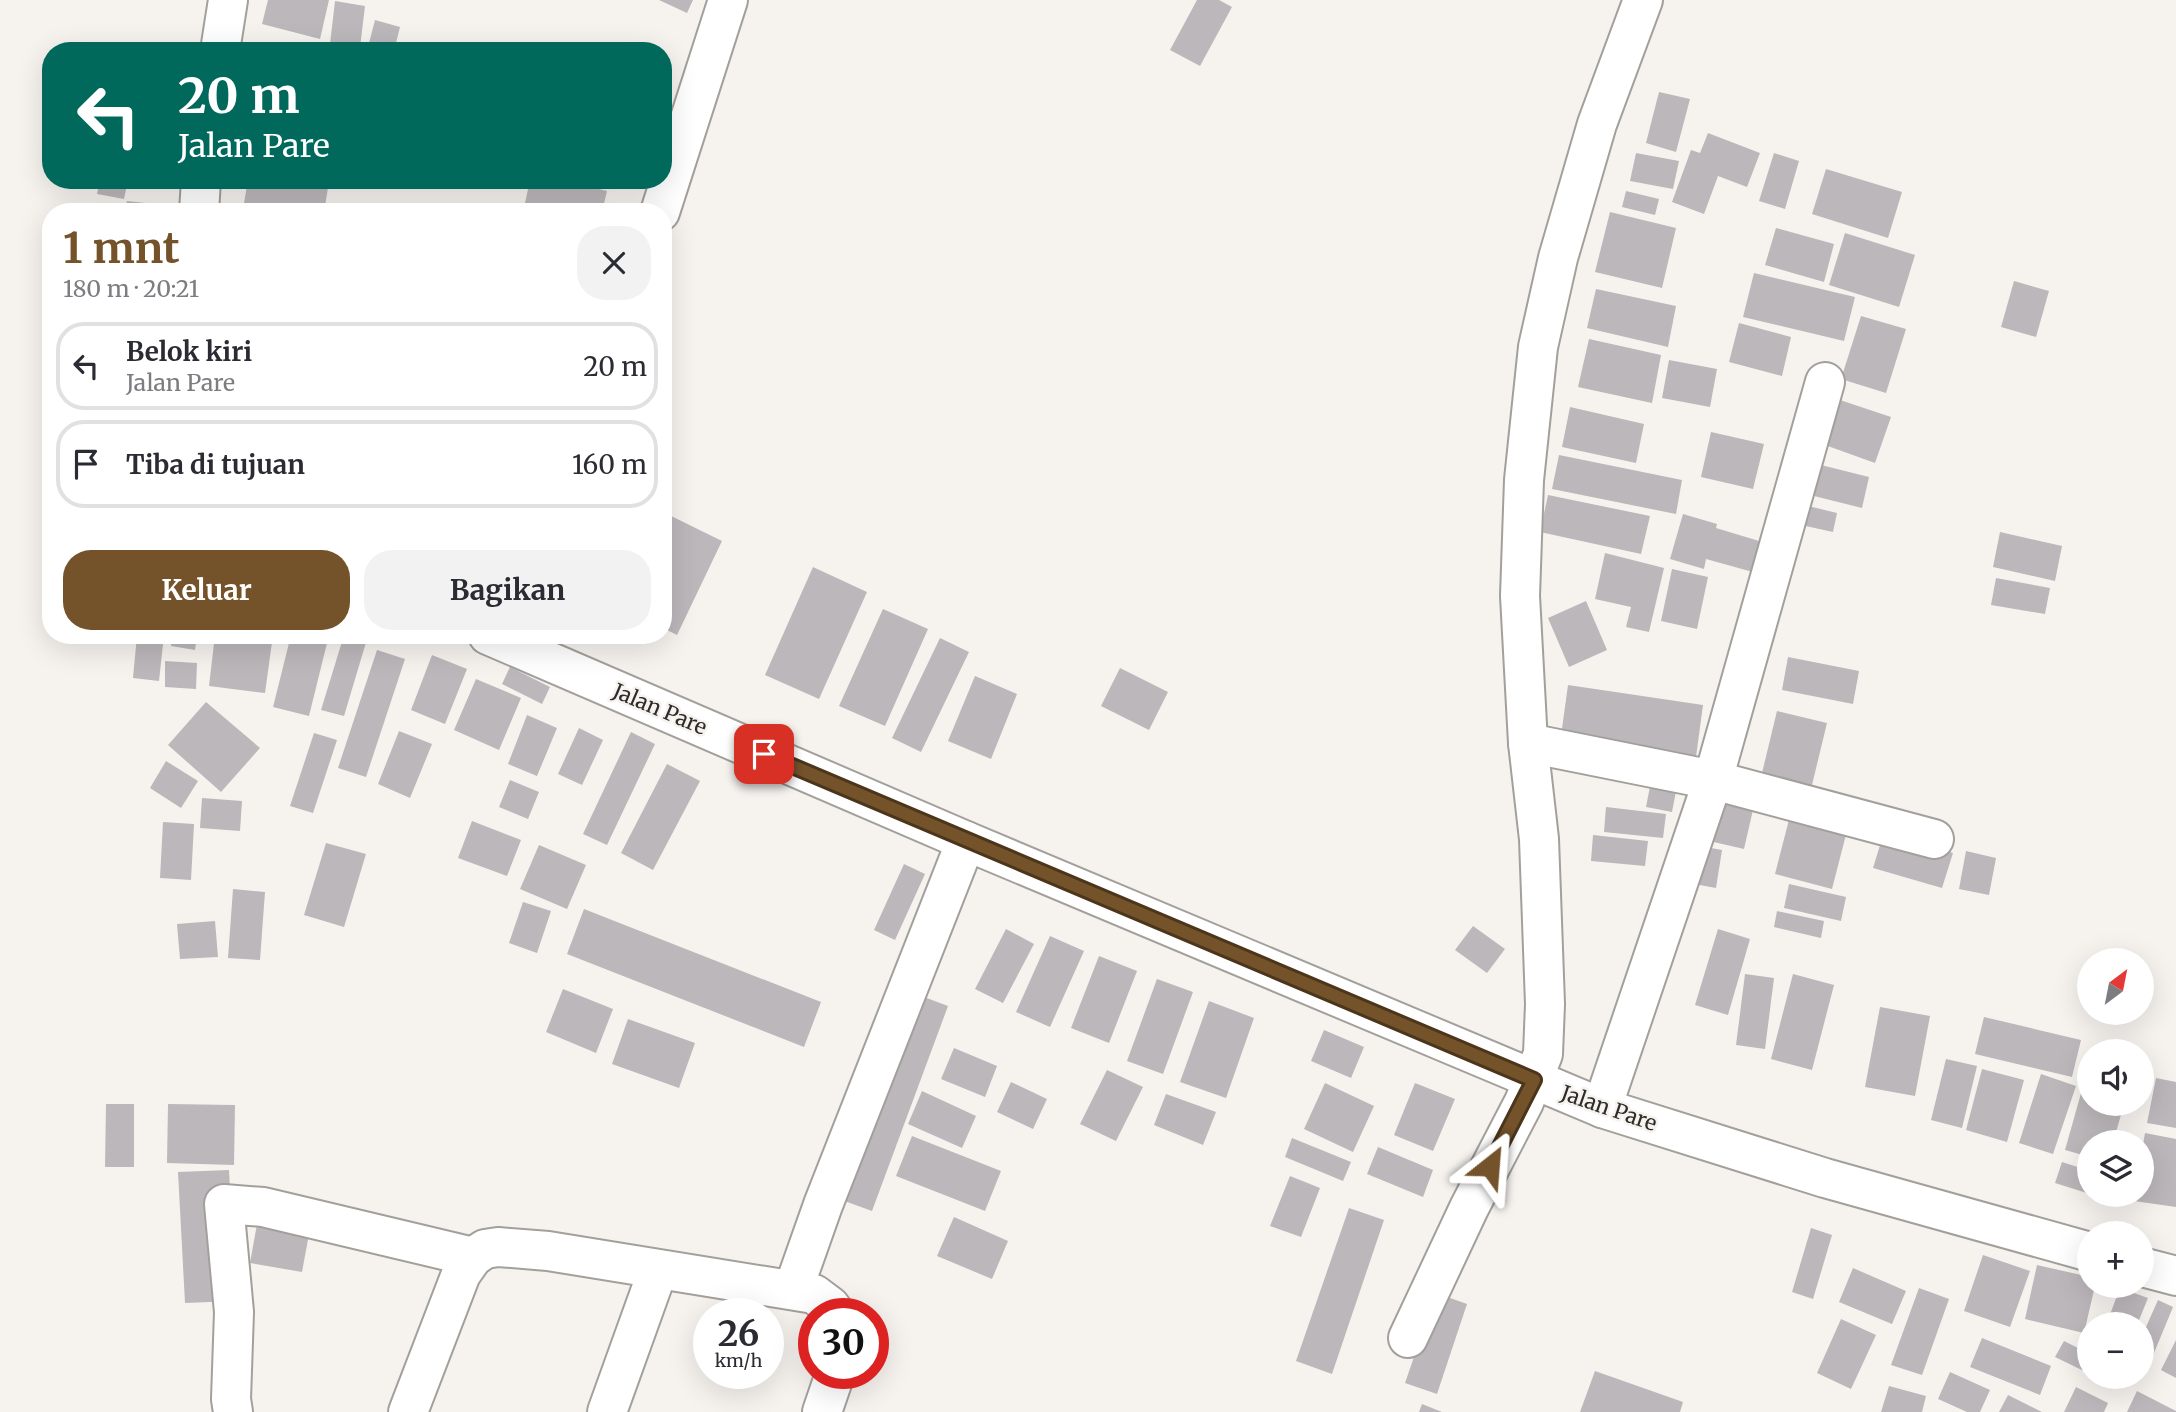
<!DOCTYPE html>
<html lang="id">
<head>
<meta charset="utf-8">
<style>
	:root { --surface:#fff; --page:#f2f2f3; --text:#2b2b33; --muted:#7c7c81; --line:#e1e1e2; --accent:#74522a }
	body { margin:0; font-family:Merriweather,serif; background:var(--page); color:var(--text); height:100vh; display:flex; flex-direction:column; font-size:26px; white-space:nowrap }
	* { box-sizing:border-box; margin:0 }
	p { font-size:23px; color:var(--muted) }
	.icon { flex:none; width:38px; height:38px; fill:none; stroke:currentColor; stroke-width:2; stroke-linecap:round; stroke-linejoin:round }
	.map { position:relative; flex:1; overflow:hidden }
	.panel { position:absolute; left:42px; top:203px; width:630px; height:441px; display:flex; flex-direction:column; background:var(--surface); border-radius:28px; box-shadow:0 7px 28px #0002 }
	.panel>* { flex:none }
	.top-card { position:absolute; left:42px; top:42px; width:630px; height:147px; border-radius:28px; box-shadow:0 7px 28px #0002; background:#00695c; color:#fff; overflow:hidden }
	.needle { width:46px; rotate:32deg }
	.buttons { position:absolute; left:2077px; top:948px; display:grid; gap:14px }
	.buttons a { display:grid; place-items:center; width:77px; height:77px; border-radius:50%; background:var(--surface); box-shadow:0 7px 28px #0002; font-size:35px }
	.speed { position:absolute; left:693px; top:1298px; display:flex; gap:14px; font-size:35px; font-weight:700; text-align:center }
	.speed>* { display:grid; place-content:center; width:91px; height:91px; border-radius:50%; background:var(--surface); box-shadow:0 7px 28px #0002; line-height:1 }
	.speed small { font-size:18px; font-weight:400 }
	.speed .limit { border:10px solid #d22; background:#fff; color:#111 }
	.pin { position:absolute; display:grid; place-items:center; width:60px; height:60px; color:#fff; margin:-30px; border-radius:14px; box-shadow:0 4px 10px #0006 }
	.me { position:absolute; width:77px; margin:-38px; rotate:28deg; stroke-linejoin:round; filter:drop-shadow(0 0 5px #0008) }
	.turn { display:flex; align-items:center; gap:24px; height:147px; padding:0 21px; font-size:32px }
	.turn .icon { width:91px; height:91px; stroke-width:2.5 }
	.turn b { display:block; font-size:49px; line-height:60px }
	.round { display:grid; place-items:center; flex:none; width:74px; height:74px; border-radius:28px; background:var(--page) }
	.headline { display:flex; align-items:center; justify-content:space-between; height:119px; padding:0 21px }
	h1 { font-size:42px; font-weight:700; line-height:52px; color:var(--accent) }
	.primary-button { display:flex; gap:14px; margin-top:auto; padding:14px 21px }
	.primary-button a { flex:1; height:80px; border-radius:28px; background:var(--accent); color:#fff; font-size:28px; font-weight:700; line-height:80px; text-align:center }
	.primary-button a+a { background:var(--page); color:var(--text) }
	ul { padding:0; list-style:none }
	li { display:flex; align-items:center; gap:21px; height:88px; margin:0 14px 10px; padding:0 7px; border:4px solid var(--line); border-radius:28px }
	li div { flex:1 }
	li b { display:block; font-size:26px }
	li em { font-style:normal }
	.map>svg:first-child { display:block }
	.building { fill:#bcb7ba }
	.lines { fill:none; stroke-linecap:round; stroke-linejoin:round }
	.minor-casing { stroke:#a3a09c; stroke-width:42 }
	.minor { stroke:#fff; stroke-width:38 }
	.route-casing { stroke:#4b351b; stroke-width:18 }
	.route { stroke:#74522a; stroke-width:12 }
	.labels { text-anchor:middle; dominant-baseline:central; stroke-width:5; stroke-linejoin:round; paint-order:stroke }
	.street-label { font-size:21px; fill:#2d2c2a; stroke:#f6f3ef }
</style>
</head>
<body>
<div class="map">
<svg width="2176" height="1412" viewBox="0 0 2176 1412">
	<rect width="100%" height="100%" fill="#f6f3ef"/>
	<!-- building -->
	<g class="building">
		<polygon points="268,0 329,0 320,39 262,24"/>
		<polygon points="659,0 693,0 687,13"/>
		<polygon points="1197,0 1219,0 1232,7 1200,66 1170,50"/>
		<polygon points="335,1 365,6 360,48 330,44"/>
		<polygon points="375,20 400,27 394,51 367,51"/>
		<polygon points="274,43 313,49 313,51 273,51"/>
		<polygon points="418,43 437,51 414,51"/>
		<polygon points="1659,92 1690,99 1676,152 1646,143"/>
		<polygon points="1708,133 1760,153 1747,187 1718,176 1704,214 1672,202 1691,150 1700,153"/>
		<polygon points="1636,153 1679,161 1673,189 1630,181"/>
		<polygon points="1774,153 1799,161 1785,209 1759,201"/>
		<polygon points="1826,169 1902,192 1888,238 1812,214"/>
		<polygon points="100,180 128,180 124,199 97,194"/>
		<polygon points="138,180 176,180 175,189 137,185"/>
		<polygon points="248,180 329,182 324,212 297,212 244,203"/>
		<polygon points="530,180 562,180 607,191 602,212 523,212"/>
		<polygon points="1626,191 1659,199 1655,215 1622,207"/>
		<polygon points="127,201 164,205 163,212 125,212"/>
		<polygon points="1610,212 1676,228 1662,288 1595,272"/>
		<polygon points="1776,228 1834,244 1824,282 1765,265"/>
		<polygon points="1845,233 1915,255 1899,307 1829,285"/>
		<polygon points="1754,273 1855,297 1844,341 1743,317"/>
		<polygon points="2014,281 2049,291 2036,337 2001,327"/>
		<polygon points="1596,289 1676,306 1668,347 1587,328"/>
		<polygon points="1861,316 1906,329 1886,393 1841,379"/>
		<polygon points="1739,323 1791,337 1782,376 1729,362"/>
		<polygon points="1589,339 1661,355 1652,403 1578,387"/>
		<polygon points="1669,360 1717,369 1710,407 1662,398"/>
		<polygon points="1840,400 1891,417 1875,463 1825,445"/>
		<polygon points="1570,407 1644,424 1636,463 1562,447"/>
		<polygon points="1711,432 1764,444 1753,489 1701,477"/>
		<polygon points="1559,455 1682,480 1676,514 1552,489"/>
		<polygon points="1813,463 1869,477 1862,508 1806,494"/>
		<polygon points="1548,495 1650,516 1641,554 1540,532"/>
		<polygon points="1796,503 1837,513 1833,532 1792,523"/>
		<polygon points="663,512 722,541 677,635 663,628"/>
		<polygon points="1683,514 1717,524 1716,528 1769,544 1760,574 1706,559 1704,569 1670,559"/>
		<polygon points="2000,532 2062,546 2055,581 1993,567"/>
		<polygon points="1605,553 1664,568 1649,632 1626,627 1631,607 1595,599"/>
		<polygon points="813,567 867,592 819,699 765,675"/>
		<polygon points="1672,569 1708,577 1697,629 1661,621"/>
		<polygon points="1996,578 2050,588 2045,614 1991,605"/>
		<polygon points="1586,601 1607,650 1569,667 1548,618"/>
		<polygon points="883,609 928,629 885,726 839,706"/>
		<polygon points="137,635 164,635 159,681 133,678"/>
		<polygon points="172,635 197,635 195,650 171,646"/>
		<polygon points="215,635 273,635 265,693 209,686"/>
		<polygon points="291,635 329,635 309,716 273,707"/>
		<polygon points="344,635 367,639 344,716 321,710"/>
		<polygon points="940,638 969,652 921,752 892,738"/>
		<polygon points="377,650 405,659 366,777 338,768"/>
		<polygon points="432,655 467,669 445,724 411,710"/>
		<polygon points="1788,657 1859,671 1853,704 1782,690"/>
		<polygon points="165,661 197,663 196,689 165,687"/>
		<polygon points="510,667 550,687 542,704 502,684"/>
		<polygon points="1120,668 1168,692 1149,730 1101,706"/>
		<polygon points="975,676 1017,694 991,759 948,741"/>
		<polygon points="476,679 521,698 499,750 454,730"/>
		<polygon points="1568,685 1703,705 1696,757 1561,736"/>
		<polygon points="206,702 260,748 221,792 168,745"/>
		<polygon points="1777,711 1827,723 1812,785 1762,773"/>
		<polygon points="527,715 557,728 537,776 508,764"/>
		<polygon points="579,728 603,740 582,785 558,774"/>
		<polygon points="399,731 432,744 410,798 378,784"/>
		<polygon points="631,732 655,744 607,845 583,834"/>
		<polygon points="314,733 337,740 313,813 290,806"/>
		<polygon points="166,761 198,781 181,808 150,788"/>
		<polygon points="667,764 700,781 653,870 621,853"/>
		<polygon points="1653,771 1679,776 1672,812 1646,807"/>
		<polygon points="510,780 539,792 528,819 499,807"/>
		<polygon points="1715,792 1755,801 1744,849 1705,840"/>
		<polygon points="202,798 242,801 240,831 200,828"/>
		<polygon points="1606,807 1666,814 1663,838 1604,832"/>
		<polygon points="1792,808 1849,823 1832,889 1775,874"/>
		<polygon points="472,821 521,840 507,876 458,858"/>
		<polygon points="163,822 194,824 191,880 160,878"/>
		<polygon points="1884,832 1953,853 1942,888 1873,868"/>
		<polygon points="1593,835 1648,841 1645,866 1591,861"/>
		<polygon points="326,843 366,854 344,927 304,915"/>
		<polygon points="539,845 586,865 567,909 520,889"/>
		<polygon points="1700,846 1722,850 1716,888 1694,884"/>
		<polygon points="1966,851 1996,858 1989,895 1959,889"/>
		<polygon points="904,864 925,874 895,940 874,930"/>
		<polygon points="1789,884 1846,897 1841,921 1784,908"/>
		<polygon points="233,889 265,892 260,960 228,958"/>
		<polygon points="523,902 551,911 537,953 509,943"/>
		<polygon points="584,909 821,1002 804,1047 567,954"/>
		<polygon points="1777,911 1824,921 1821,938 1774,927"/>
		<polygon points="215,921 218,957 180,959 177,924"/>
		<polygon points="1473,926 1505,949 1487,973 1455,950"/>
		<polygon points="1006,929 1034,944 1003,1003 975,989"/>
		<polygon points="1718,929 1750,939 1728,1015 1695,1005"/>
		<polygon points="1050,936 1084,951 1050,1027 1016,1012"/>
		<polygon points="1099,956 1137,971 1109,1043 1071,1028"/>
		<polygon points="1745,974 1774,978 1765,1049 1736,1045"/>
		<polygon points="1793,974 1834,985 1812,1070 1771,1059"/>
		<polygon points="1157,979 1193,992 1163,1074 1127,1061"/>
		<polygon points="892,985 948,1006 872,1211 817,1191"/>
		<polygon points="563,989 613,1009 596,1053 546,1032"/>
		<polygon points="1209,1001 1254,1018 1226,1098 1180,1082"/>
		<polygon points="1880,1007 1930,1016 1915,1096 1865,1087"/>
		<polygon points="1984,1017 2081,1040 2072,1077 1975,1054"/>
		<polygon points="628,1019 695,1043 679,1088 612,1064"/>
		<polygon points="1324,1030 1364,1047 1351,1078 1311,1061"/>
		<polygon points="954,1048 997,1066 985,1097 941,1079"/>
		<polygon points="1946,1059 1977,1066 1962,1128 1931,1120"/>
		<polygon points="2089,1065 2090,1104 2124,1104 2113,1143 2090,1143 2090,1157 2065,1150"/>
		<polygon points="1982,1069 2024,1080 2007,1142 1966,1130"/>
		<polygon points="1107,1070 1143,1087 1116,1141 1080,1124"/>
		<polygon points="2041,1074 2076,1086 2053,1154 2019,1143"/>
		<polygon points="2156,1078 2176,1082 2176,1128 2147,1123"/>
		<polygon points="1011,1082 1047,1099 1033,1129 997,1112"/>
		<polygon points="1325,1083 1374,1106 1353,1152 1304,1129"/>
		<polygon points="1415,1083 1455,1099 1433,1151 1394,1135"/>
		<polygon points="922,1091 976,1116 962,1148 908,1124"/>
		<polygon points="1166,1094 1216,1112 1203,1145 1154,1125"/>
		<polygon points="106,1104 134,1104 134,1167 105,1167"/>
		<polygon points="168,1104 235,1105 234,1165 167,1163"/>
		<polygon points="2145,1133 2176,1139 2176,1207 2134,1201 2135,1195 2142,1195 2142,1150"/>
		<polygon points="912,1136 1001,1171 985,1211 896,1176"/>
		<polygon points="1292,1138 1351,1162 1343,1181 1285,1157"/>
		<polygon points="1378,1147 1433,1170 1423,1197 1367,1174"/>
		<polygon points="2062,1162 2090,1171 2090,1194 2055,1183"/>
		<polygon points="229,1170 236,1301 185,1303 178,1172"/>
		<polygon points="1290,1176 1320,1188 1301,1237 1270,1226"/>
		<polygon points="1349,1208 1384,1220 1332,1374 1296,1361"/>
		<polygon points="954,1217 1008,1241 992,1279 937,1256"/>
		<polygon points="257,1224 309,1234 302,1272 250,1263"/>
		<polygon points="1811,1228 1832,1235 1813,1299 1792,1292"/>
		<polygon points="1983,1255 2030,1271 2010,1327 1964,1311"/>
		<polygon points="2037,1265 2090,1277 2090,1286 2095,1286 2084,1333 2025,1319"/>
		<polygon points="1853,1268 1906,1291 1892,1324 1839,1302"/>
		<polygon points="1919,1288 1949,1299 1922,1375 1891,1365"/>
		<polygon points="2120,1288 2148,1298 2137,1325 2106,1325"/>
		<polygon points="1436,1293 1467,1304 1437,1394 1405,1383"/>
		<polygon points="2158,1300 2173,1307 2149,1365 2142,1362 2142,1336"/>
		<polygon points="1841,1319 1876,1335 1851,1389 1817,1373"/>
		<polygon points="1982,1338 2051,1366 2040,1395 1970,1367"/>
		<polygon points="2176,1340 2176,1378 2161,1370"/>
		<polygon points="2064,1341 2090,1354 2090,1374 2055,1357"/>
		<polygon points="1595,1371 1683,1402 1680,1412 1580,1412"/>
		<polygon points="1950,1372 1990,1390 1980,1412 1967,1412 1938,1399"/>
		<polygon points="2095,1377 2123,1377 2117,1389"/>
		<polygon points="1889,1386 1926,1396 1922,1412 1881,1412"/>
		<polygon points="2076,1387 2108,1403 2104,1412 2064,1412"/>
		<polygon points="2137,1391 2176,1411 2176,1412 2127,1412"/>
		<polygon points="2008,1395 2042,1412 1999,1412"/>
		<polygon points="1422,1404 1442,1412 1419,1412"/>
	</g>
	<g class="lines">
		<!-- minor casing -->
		<g class="minor-casing">
			<g id="minor">
				<polyline points="220,51 228,0"/>
				<polyline points="199,212 201,180"/>
				<polyline points="660,212 728,0"/>
				<polyline points="488,635 966,841 1602,1108 1825,1178 2090,1252"/>
				<polyline points="1528,743 1713,780 1934,839"/>
				<polyline points="1602,1108 1713,780 1825,382"/>
				<polyline points="2142,1267 2176,1276"/>
				<polyline points="793,1290 823,1205 966,841"/>
				<polyline points="1408,1338 1469,1208 1524,1102 1543,1054 1545,1004 1539,839 1528,743 1520,596 1524,480 1538,347 1558,258 1597,124 1643,0"/>
				<polyline points="233,1412 231,1399 234,1312 224,1204 263,1207 473,1257"/>
				<polyline points="408,1412 461,1274 473,1257 485,1249 498,1247 548,1251 814,1294 830,1306 836,1314"/>
				<polyline points="607,1412 658,1270"/>
				<polyline points="822,1412 835,1374"/>
			</g>
		</g>
		<!-- minor -->
		<use href="#minor" class="minor"/>
	</g>
	<g class="lines">
		<!-- route casing -->
		<g class="route-casing">
			<polyline id="route" points="764,754 1534,1080 1490,1166"/>
		</g>
		<!-- route -->
		<use href="#route" class="route"/>
	</g>
	<g class="labels">
		<!-- street labels -->
		<g class="street-label">
			<text transform="translate(660 709) rotate(23)">Jalan Pare</text>
			<text transform="translate(1609 1108) rotate(19)">Jalan Pare</text>
		</g>
	</g>
</svg>
<div class="buttons">
<a><svg class="needle" viewBox="-14 -14 28 28"><path d="M0-13l5 13h-10z" fill="#e53935"/><path d="M0 13l5-13h-10z" fill="#7c7c81"/></svg></a>
<a><svg class="icon" aria-label="sound" viewBox="0 0 24 24"><path d="M4 9h4l5-4v14l-5-4H4zM17 9q2 3 0 6"/></svg></a>
<a><svg class="icon" aria-label="layers" viewBox="0 0 24 24"><path d="M12 4l9 5-9 5-9-5zM3 14l9 5 9-5"/></svg></a>
<a>+</a>
<a>−</a>
</div>
<div class="speed"><div>26<small>km/h</small></div><div class="limit">30</div></div>
<div class="pin" style="left:764px;top:754px;background:#d93025"><svg class="icon" aria-label="arrive" viewBox="0 0 24 24"><path d="M6 21V4h12l-3 4 3 4H6"/></svg></div>
<svg class="me" style="left:1490px;top:1166px" viewBox="-20 -20 40 40"><path d="M0-17L14 15 0 8-14 15z" fill="#74522a" stroke="#fff" stroke-width="4"/></svg>
<div class="top-card">
<div class="turn"><svg class="icon" aria-label="left" viewBox="0 0 24 24"><path d="M17 20v-9H6M10 6l-5 5 5 5"/></svg><div><b>20 m</b>Jalan Pare</div></div>
</div>
<section class="panel">
<div class="headline"><div><h1>1 mnt</h1><p>180 m · 20:21</p></div><a class="round"><svg class="icon" aria-label="close" viewBox="0 0 24 24"><path d="M6 6l12 12M18 6L6 18"/></svg></a></div>
<ul>
<li><svg class="icon" aria-label="left" viewBox="0 0 24 24"><path d="M17 20v-9H6M10 6l-5 5 5 5"/></svg><div><b>Belok kiri</b><p>Jalan Pare</p></div><em>20 m</em></li>
<li><svg class="icon" aria-label="arrive" viewBox="0 0 24 24"><path d="M6 21V4h12l-3 4 3 4H6"/></svg><div><b>Tiba di tujuan</b></div><em>160 m</em></li>
</ul>
<div class="primary-button"><a>Keluar</a><a>Bagikan</a></div>
</section>
</div>
</body>
</html>
